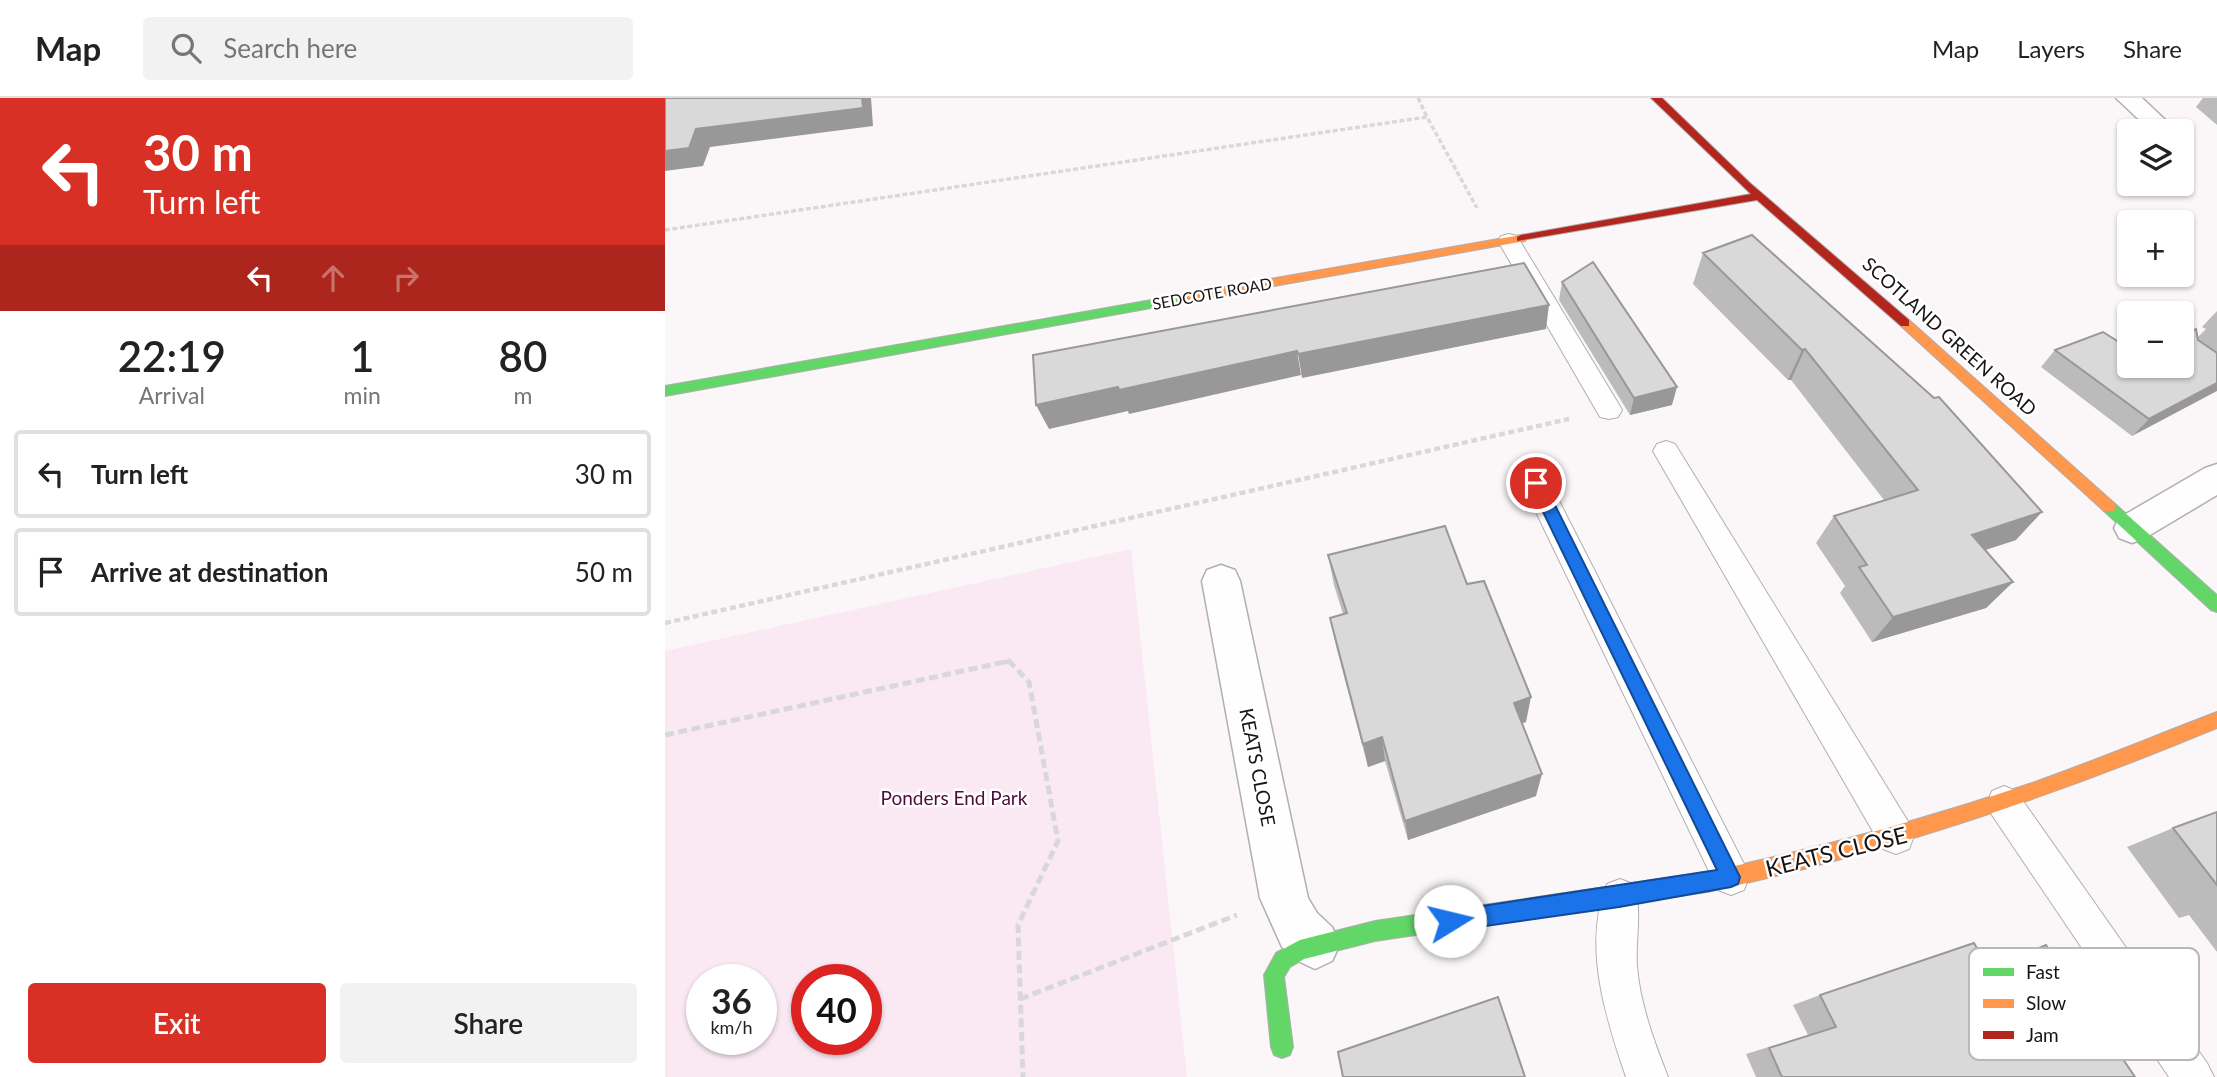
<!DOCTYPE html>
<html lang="en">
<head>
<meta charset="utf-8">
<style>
	:root { --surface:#fff; --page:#f2f2f2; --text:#222; --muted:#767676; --line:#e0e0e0; --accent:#d93025 }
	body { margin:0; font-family:Lato,sans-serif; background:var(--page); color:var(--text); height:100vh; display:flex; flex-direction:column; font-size:26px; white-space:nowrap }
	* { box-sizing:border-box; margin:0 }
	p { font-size:23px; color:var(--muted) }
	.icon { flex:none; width:38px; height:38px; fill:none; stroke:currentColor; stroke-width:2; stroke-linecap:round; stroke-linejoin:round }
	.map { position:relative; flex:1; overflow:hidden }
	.drawer { display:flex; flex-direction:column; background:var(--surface); width:665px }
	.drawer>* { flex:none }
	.banner { background:#d93025; color:#fff; overflow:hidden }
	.buttons { position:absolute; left:1452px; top:21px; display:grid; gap:14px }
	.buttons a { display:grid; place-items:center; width:77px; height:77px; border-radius:7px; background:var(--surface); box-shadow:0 2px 5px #0004; font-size:35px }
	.speed { position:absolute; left:21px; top:866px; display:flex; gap:14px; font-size:35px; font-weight:700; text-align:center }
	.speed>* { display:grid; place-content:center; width:91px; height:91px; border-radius:50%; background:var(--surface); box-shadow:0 2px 5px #0004; line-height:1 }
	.speed small { font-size:18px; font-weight:400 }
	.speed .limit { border:10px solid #d22; background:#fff; color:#111 }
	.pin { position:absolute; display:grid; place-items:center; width:60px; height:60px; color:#fff; margin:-30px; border:4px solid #fff; border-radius:50%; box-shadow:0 2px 7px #0007 }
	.me { position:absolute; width:77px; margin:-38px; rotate:81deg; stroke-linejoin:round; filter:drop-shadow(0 0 5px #0008) }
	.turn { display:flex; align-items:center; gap:24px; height:147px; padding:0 28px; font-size:32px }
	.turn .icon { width:91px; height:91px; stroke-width:2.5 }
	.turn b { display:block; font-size:49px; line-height:60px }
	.lanes { display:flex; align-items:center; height:66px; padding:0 28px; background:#0003; justify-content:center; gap:35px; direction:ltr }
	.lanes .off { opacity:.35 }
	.eta { display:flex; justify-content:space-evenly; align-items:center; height:119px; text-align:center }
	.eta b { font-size:42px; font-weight:600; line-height:49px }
	.action { display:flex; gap:14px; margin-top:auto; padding:14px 28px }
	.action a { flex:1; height:80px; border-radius:7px; background:var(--accent); color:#fff; font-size:28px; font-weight:600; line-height:80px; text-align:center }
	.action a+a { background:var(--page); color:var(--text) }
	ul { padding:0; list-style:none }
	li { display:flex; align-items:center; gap:21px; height:88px; margin:0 14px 10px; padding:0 14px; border:4px solid var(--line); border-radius:7px }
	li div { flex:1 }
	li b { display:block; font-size:26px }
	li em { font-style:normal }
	header { display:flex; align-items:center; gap:42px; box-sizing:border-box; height:98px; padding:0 35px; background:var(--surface); border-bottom:2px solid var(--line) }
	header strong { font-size:33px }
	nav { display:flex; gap:38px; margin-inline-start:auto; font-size:24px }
	.search { width:490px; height:63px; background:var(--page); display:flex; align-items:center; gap:18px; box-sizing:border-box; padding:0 24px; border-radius:7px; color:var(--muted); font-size:26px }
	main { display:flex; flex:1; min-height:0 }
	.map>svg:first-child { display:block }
	.green { fill:#fae9f2; fill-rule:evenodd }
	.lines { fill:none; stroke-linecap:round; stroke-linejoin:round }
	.lane-casing { stroke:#b1aeb0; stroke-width:2 }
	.street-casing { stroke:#b1aeb0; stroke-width:3 }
	.fast-casing { stroke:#b1aeb0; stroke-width:2 }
	.slow-casing { stroke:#b1aeb0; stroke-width:2 }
	.jam-casing { stroke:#b1aeb0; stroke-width:2 }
	.path-far2 { stroke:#d9d8d9; stroke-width:3.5; stroke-dasharray:5 2.5; stroke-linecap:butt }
	.path-far1 { stroke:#d9d8d9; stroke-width:4.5; stroke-dasharray:6 3.5; stroke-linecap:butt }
	.path { stroke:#d9d8d9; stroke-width:5; stroke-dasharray:9 4.5; stroke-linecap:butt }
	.lane { fill:#fefefe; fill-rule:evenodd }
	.street { fill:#fefefe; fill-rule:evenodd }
	.fast { fill:#63d668; fill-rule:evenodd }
	.slow { fill:#ff974d; fill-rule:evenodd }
	.jam { fill:#b3261e; fill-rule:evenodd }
	.wall { fill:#bbb }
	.shaded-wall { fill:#989898 }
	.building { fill:#d9d9d9; stroke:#989898; stroke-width:2 }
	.route { fill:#1a73e8; stroke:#114b97; stroke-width:2 }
	.labels { text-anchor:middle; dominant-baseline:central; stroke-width:5; stroke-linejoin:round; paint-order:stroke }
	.far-street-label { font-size:16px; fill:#171415; stroke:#fff }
	.street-label { font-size:19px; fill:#171415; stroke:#fff }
	.park-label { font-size:19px; fill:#510c3b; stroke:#fff }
	.near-street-label { font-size:23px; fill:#171415; stroke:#fff }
	.key { fill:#fff; stroke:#b9b8b9; stroke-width:2 }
	.key-label { font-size:19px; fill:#171415 }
</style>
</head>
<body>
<header>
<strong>Map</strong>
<div class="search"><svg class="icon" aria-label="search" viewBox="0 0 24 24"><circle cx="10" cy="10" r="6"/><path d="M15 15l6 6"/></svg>Search here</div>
<nav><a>Map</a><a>Layers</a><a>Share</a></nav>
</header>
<main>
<section class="drawer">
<div class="banner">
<div class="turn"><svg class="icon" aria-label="left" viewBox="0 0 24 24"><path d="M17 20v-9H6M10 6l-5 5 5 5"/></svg><div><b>30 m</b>Turn left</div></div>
<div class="lanes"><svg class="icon" aria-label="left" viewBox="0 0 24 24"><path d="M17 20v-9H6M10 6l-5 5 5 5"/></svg><svg class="icon off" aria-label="ahead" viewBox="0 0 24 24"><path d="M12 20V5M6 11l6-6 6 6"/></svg><svg class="icon off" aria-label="right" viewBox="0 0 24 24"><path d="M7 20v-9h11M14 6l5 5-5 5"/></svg></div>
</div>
<div class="eta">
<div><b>22:19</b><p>Arrival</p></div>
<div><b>1</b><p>min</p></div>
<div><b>80</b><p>m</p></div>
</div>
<ul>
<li><svg class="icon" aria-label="left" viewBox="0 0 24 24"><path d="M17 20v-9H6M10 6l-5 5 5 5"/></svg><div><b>Turn left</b></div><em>30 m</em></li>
<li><svg class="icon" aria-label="arrive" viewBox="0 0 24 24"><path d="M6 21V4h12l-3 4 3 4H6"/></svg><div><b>Arrive at destination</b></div><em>50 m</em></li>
</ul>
<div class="action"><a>Exit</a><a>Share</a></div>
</section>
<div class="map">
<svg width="1552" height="979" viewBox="0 0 1552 979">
	<rect width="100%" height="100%" fill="#fbf7f9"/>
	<!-- green -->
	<path class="green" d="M466,451L522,979H0V553ZM37,882H96V942H37ZM142,882H201V942H142Z"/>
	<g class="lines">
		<!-- lane casing -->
		<g class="lane-casing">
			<g id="lane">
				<polygon points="844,136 852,138 855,143 953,305 957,312 953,319 944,321 935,319 833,143 836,138"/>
				<polygon points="1001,343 1010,346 1244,725 1249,738 1244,751 1231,756 1218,751 988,353 992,346"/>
				<polygon points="871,374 881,378 885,385 1079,766 1084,779 1079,792 1066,797 1053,792 857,385 861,378"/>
				<polygon points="1339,688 1351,693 1542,965 1549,979 1504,979 1327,717 1322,705 1327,693"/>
				<path d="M955,781L968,786C978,810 970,841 972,868C975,906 989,943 1003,979H961C941,921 917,846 942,786Z"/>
			</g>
		</g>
		<!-- street casing -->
		<g class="street-casing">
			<g id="street">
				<polygon points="1451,0 1477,0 1512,33 1486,33"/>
				<polygon points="1552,366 1552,397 1480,440 1467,445 1454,440 1449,430 1454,420 1540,370"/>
				<polygon points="556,467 570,472 575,483 643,800 652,815 667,829 675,846 667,863 650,871 633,863 617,849 595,800 537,483 542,472"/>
			</g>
		</g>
		<!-- fast casing -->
		<g class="fast-casing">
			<g id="fast">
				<polygon points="526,195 532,199 530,202 0,298 0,288"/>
				<polygon points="1444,403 1449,405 1552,497 1552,514 1546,512 1439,413 1437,409 1439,405"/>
				<polygon points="1042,774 1049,777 1052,784 1049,791 1042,794 710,843 639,861 625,869 619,879 628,949 625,957 617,960 609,957 606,949 599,877 611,855 635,842 710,823"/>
			</g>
		</g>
		<!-- slow casing -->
		<g class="slow-casing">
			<g id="slow">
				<polygon points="856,137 860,139 860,143 526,203 520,199 526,195"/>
				<polygon points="1240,221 1244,222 1449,405 1451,409 1449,413 1439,413 1236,228 1236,222"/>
				<path d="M1552,614V630C1386,699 1218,756 1042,794L1035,791L1032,784L1035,777L1042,774C1151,751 1258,722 1364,686C1427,664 1489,638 1552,614Z"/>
			</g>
		</g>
		<!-- jam casing -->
		<g class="jam-casing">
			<polygon id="jam" points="986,0 997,0 1085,85 1244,222 1244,228 1236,228 1092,102 852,143 852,139 856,137 1086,96"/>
		</g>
		<!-- path-far2 -->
		<g class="path-far2">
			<polyline points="753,0 762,19"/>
			<polyline points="0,132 762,19 812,110"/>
		</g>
		<!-- path-far1 -->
		<g class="path-far1">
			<polyline points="0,525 904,321"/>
			<polyline points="339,564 345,564"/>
		</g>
		<!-- path -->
		<g class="path">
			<polyline points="0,637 344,563 364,584 393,743 353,827 358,979"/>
			<polyline points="355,901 572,817"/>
		</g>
		<!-- lane -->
		<use href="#lane" class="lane"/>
		<!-- street -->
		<use href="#street" class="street"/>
		<!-- fast -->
		<use href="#fast" class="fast"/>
		<!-- slow -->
		<use href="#slow" class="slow"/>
		<!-- jam -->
		<use href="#jam" class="jam"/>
	</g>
	<!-- wall -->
	<g class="wall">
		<polygon points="1538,0 1552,0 1552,27 1531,9"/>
		<polygon points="1038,155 1351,442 1320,452 1348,484 1321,510 1207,544 1175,495 1180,488 1151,445 1169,418 1219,402 1126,282 1123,282 1028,186"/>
		<polygon points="897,184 1007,307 965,317 894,202"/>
		<polygon points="1552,213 1552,255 1532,241 1552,255 1467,338 1376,269 1390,252 1465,268 1532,240 1541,231 1537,229"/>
		<polygon points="663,457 802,486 861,624 857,625 871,698 743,742 720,663 703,669 671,548 665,520 678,516 669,487"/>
		<polygon points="1552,714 1552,854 1524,817 1514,820 1462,749 1508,730"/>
		<polygon points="1381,847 1470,979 1091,979 1081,956 1143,937 1128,907 1155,897 1322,868 1340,860"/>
	</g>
	<!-- shaded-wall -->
	<g class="shaded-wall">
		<polygon points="197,0 206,0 208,28 45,49 38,68 0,73 0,53 31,31"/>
		<polygon points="884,207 881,231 637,280 633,256"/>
		<polygon points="1140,251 1126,282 1123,282 1137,252"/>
		<polygon points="632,253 636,277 464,316 463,313 384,331 371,307 453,289"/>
		<polygon points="1552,285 1552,293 1467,338 1484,321"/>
		<polygon points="1012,289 1007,307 965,317 969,300"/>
		<polygon points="1377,414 1351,442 1283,464 1307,437"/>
		<polygon points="1348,484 1321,510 1207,544 1228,519"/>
		<polygon points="866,599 861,624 845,630 849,605"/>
		<polygon points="717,639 720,663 703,669 698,646"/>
		<polygon points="877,676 871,698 743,742 740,723"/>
	</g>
	<!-- building -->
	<g class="building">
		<polygon points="0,0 197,0 198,10 31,31 24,50 0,53"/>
		<polygon points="1087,137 1269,300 1274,299 1377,414 1307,437 1348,484 1228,519 1194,469 1202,467 1169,418 1253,392 1140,251 1137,252 1038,155"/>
		<polygon points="928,164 1012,289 969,300 897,184"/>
		<polygon points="859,165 884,207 633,256 632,253 454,292 453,289 371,307 368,257"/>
		<polygon points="1531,231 1533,242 1552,255 1552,285 1484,321 1390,252 1438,234 1465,251 1465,268 1517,268 1517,238"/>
		<polygon points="780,428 802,486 819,483 866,599 849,605 877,676 740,723 717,639 698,646 665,520 682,515 663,457"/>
		<polygon points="1552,714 1552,787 1508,730"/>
		<polygon points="1309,845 1324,871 1381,847 1470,979 1117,979 1104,950 1171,929 1155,897"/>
		<polygon points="833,899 860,979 678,979 673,954"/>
	</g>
	<!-- route -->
	<polygon class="route" points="871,379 879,385 1075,779 1073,786 1066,789 954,809 785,833 778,830 775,823 778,816 785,813 1052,772 864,385"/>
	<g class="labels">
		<!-- far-street labels -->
		<g class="far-street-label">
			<text transform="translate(547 195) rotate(-10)">SEDCOTE ROAD</text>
		</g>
		<!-- street labels -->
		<g class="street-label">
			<text transform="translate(1285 238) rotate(42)">SCOTLAND GREEN ROAD</text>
			<text transform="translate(593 669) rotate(79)">KEATS CLOSE</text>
		</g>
		<!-- park labels -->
		<g class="park-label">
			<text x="289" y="699">Ponders End Park</text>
		</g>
		<!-- near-street labels -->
		<g class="near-street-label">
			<text transform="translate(1171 753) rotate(-14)">KEATS CLOSE</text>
		</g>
	</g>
	<!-- legend -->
	<rect x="1304" y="850" width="230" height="112" rx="10" class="key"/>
	<rect x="1318" y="870" width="31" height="8" fill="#63d668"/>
	<rect x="1318" y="901" width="31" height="9" fill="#ff974d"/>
	<rect x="1318" y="933" width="31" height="8" fill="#b3261e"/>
	<g class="key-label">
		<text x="1361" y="881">Fast</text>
		<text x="1361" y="912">Slow</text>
		<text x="1361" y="944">Jam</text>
	</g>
</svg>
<div class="buttons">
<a><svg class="icon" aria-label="layers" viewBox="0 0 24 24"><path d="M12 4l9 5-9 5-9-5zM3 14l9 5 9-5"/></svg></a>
<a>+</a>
<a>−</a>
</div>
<div class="speed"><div>36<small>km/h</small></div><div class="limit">40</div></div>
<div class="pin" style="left:871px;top:385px;background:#d93025"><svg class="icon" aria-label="arrive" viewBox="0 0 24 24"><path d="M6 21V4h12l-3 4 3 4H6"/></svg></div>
<svg class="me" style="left:785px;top:823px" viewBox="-20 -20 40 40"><circle r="19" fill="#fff"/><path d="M0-13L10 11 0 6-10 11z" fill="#1a73e8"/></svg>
</div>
</main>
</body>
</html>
